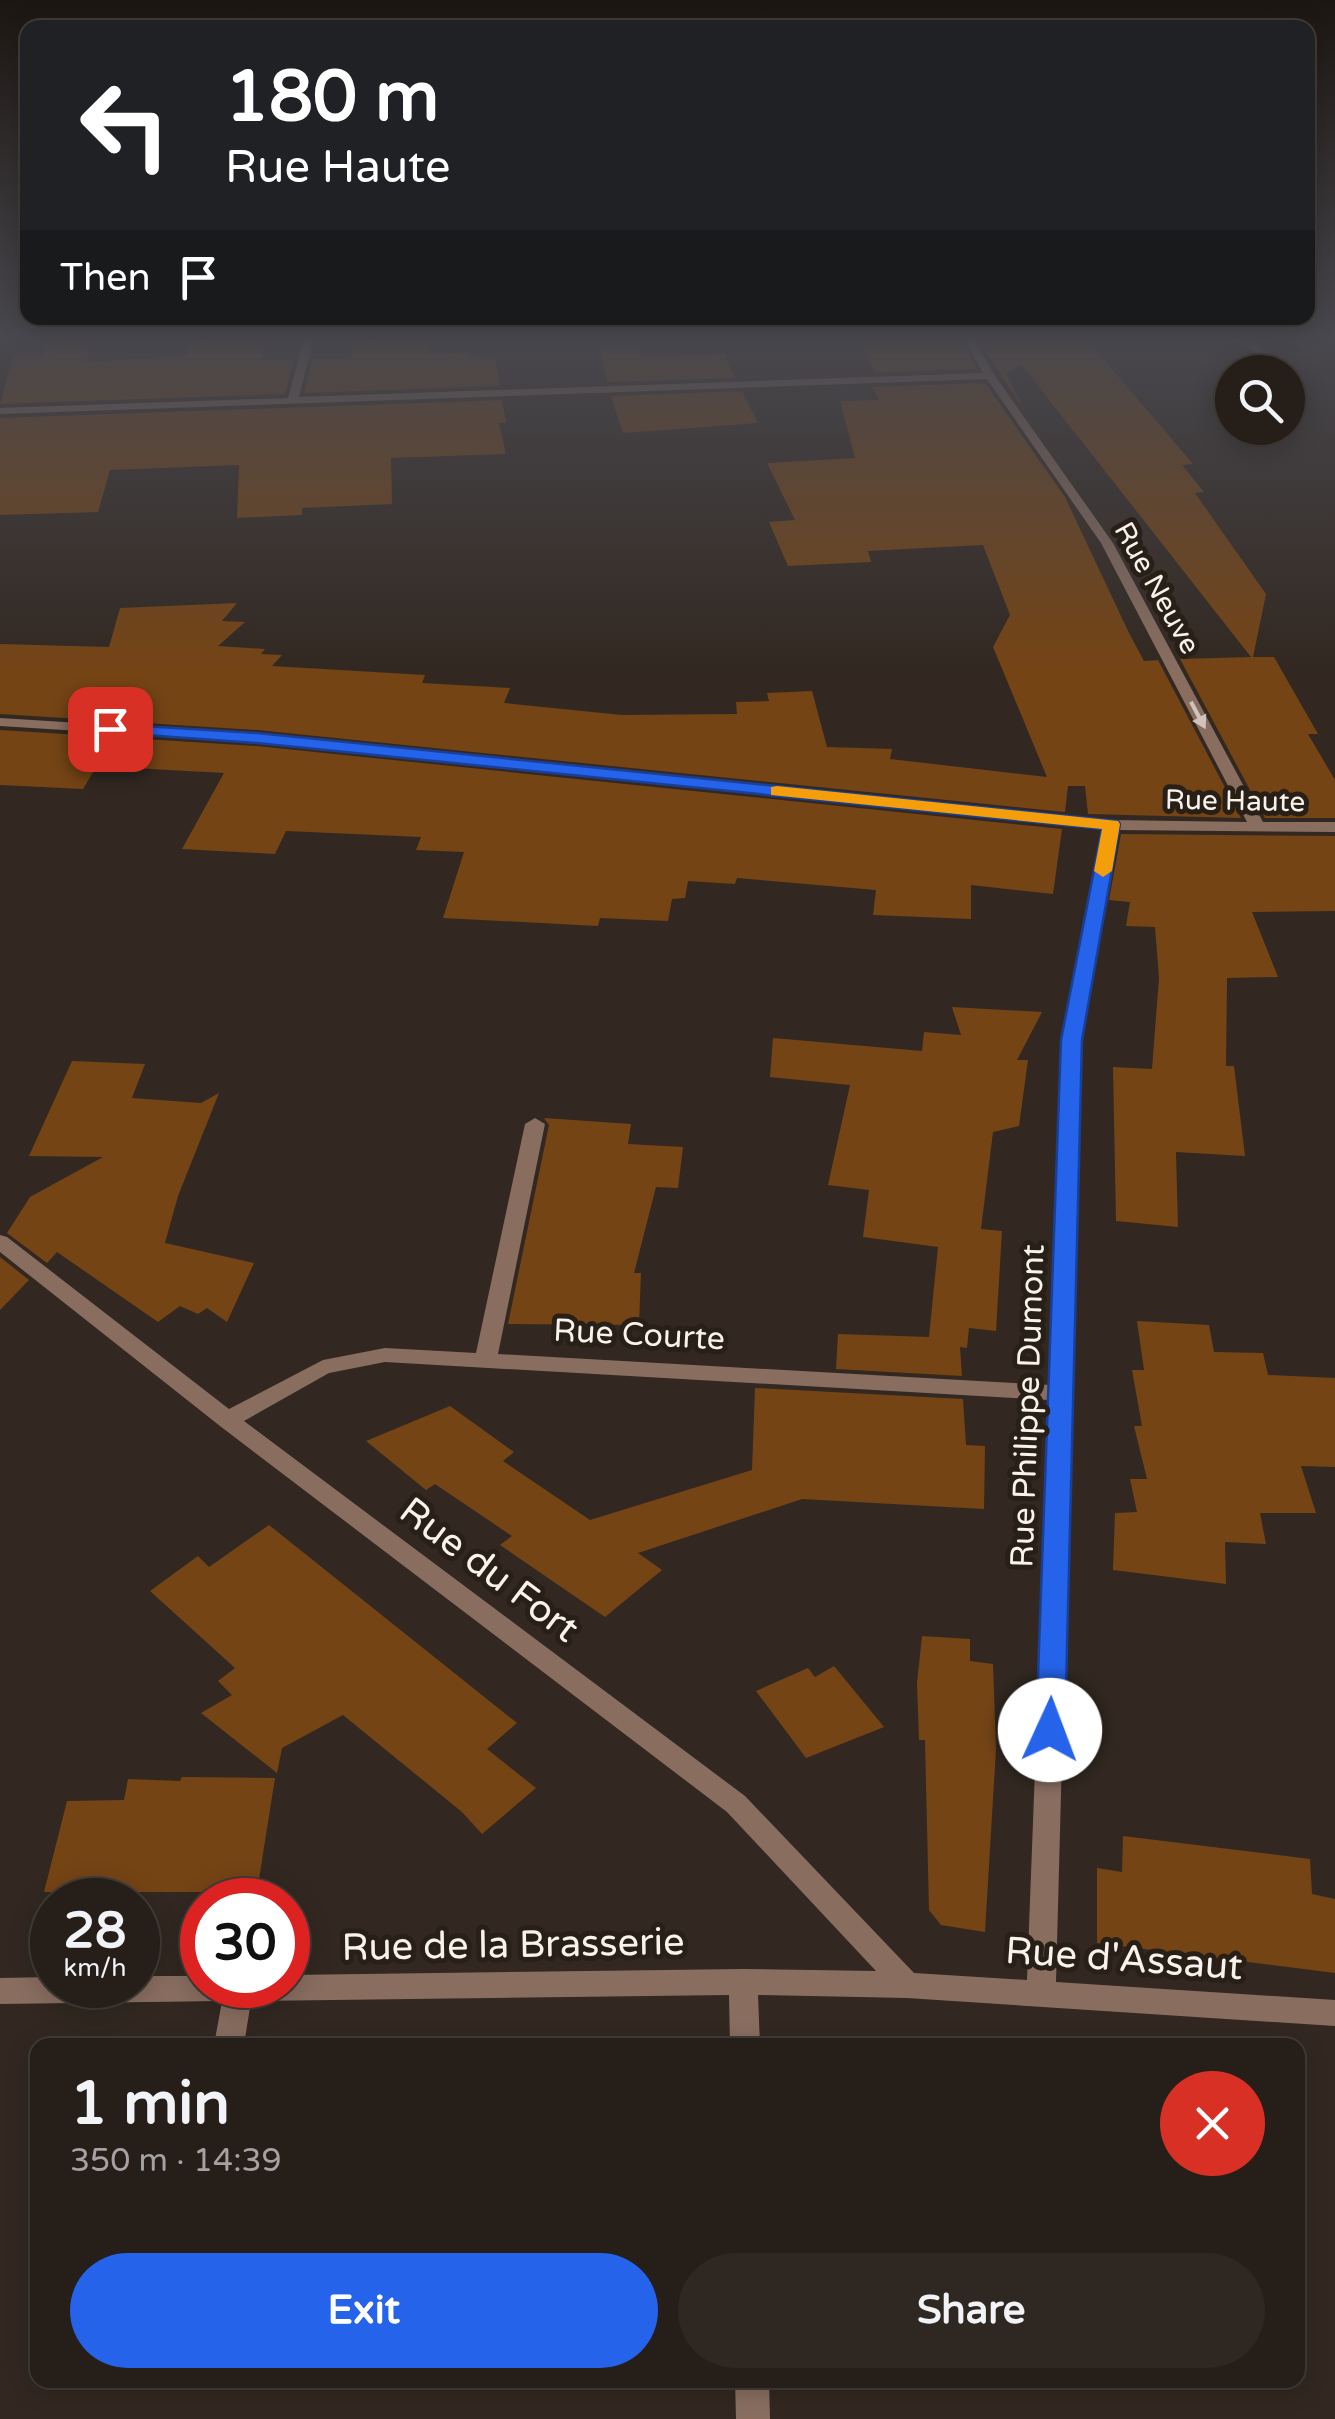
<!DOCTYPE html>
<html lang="en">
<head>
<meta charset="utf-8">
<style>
	:root { --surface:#261e19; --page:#2e2722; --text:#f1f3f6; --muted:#a4a2a2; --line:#423c38; --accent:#2563eb }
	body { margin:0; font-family:"Varela Round",sans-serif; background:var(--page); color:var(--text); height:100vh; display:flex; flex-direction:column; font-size:38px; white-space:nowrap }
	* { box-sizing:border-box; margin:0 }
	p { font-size:32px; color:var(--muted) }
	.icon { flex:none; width:55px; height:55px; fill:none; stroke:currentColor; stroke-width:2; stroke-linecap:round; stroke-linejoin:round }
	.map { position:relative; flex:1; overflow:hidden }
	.details { position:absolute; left:30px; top:2038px; width:1275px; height:350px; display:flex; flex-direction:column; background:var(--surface); border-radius:20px; box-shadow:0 5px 25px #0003,0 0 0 2px var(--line) }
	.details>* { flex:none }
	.top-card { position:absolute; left:20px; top:20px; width:1295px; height:305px; border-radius:20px; box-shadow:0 5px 25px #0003,0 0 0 2px var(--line); background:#202124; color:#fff; overflow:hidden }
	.fabs { position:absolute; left:1215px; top:355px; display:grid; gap:20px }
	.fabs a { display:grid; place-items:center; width:90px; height:90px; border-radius:50%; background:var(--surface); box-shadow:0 5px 25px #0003,0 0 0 2px var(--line); font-size:50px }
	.speed { position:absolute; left:30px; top:1878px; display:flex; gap:20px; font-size:50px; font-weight:700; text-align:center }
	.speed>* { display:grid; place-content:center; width:130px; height:130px; border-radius:50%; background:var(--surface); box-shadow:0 5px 25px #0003,0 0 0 2px var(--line); line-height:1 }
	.speed small { font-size:25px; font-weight:400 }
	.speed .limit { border:15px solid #d22; background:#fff; color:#111 }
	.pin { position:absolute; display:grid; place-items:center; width:85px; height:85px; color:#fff; margin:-42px; border-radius:20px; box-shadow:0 5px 15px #0006 }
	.me { position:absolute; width:110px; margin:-55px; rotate:2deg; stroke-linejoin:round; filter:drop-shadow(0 0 8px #0008) }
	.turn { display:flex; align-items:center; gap:35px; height:210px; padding:0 40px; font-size:45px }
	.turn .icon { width:130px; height:130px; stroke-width:2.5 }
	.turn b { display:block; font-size:70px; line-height:85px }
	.then { display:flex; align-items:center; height:95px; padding:0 40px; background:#0003; gap:20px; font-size:38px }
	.round { display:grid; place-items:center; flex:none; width:105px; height:105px; border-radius:52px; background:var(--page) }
	.summary { display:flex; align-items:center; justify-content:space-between; height:170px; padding:0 40px }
	h1 { font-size:60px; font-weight:800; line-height:75px }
	.cta { display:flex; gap:20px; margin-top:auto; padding:20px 40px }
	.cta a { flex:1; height:115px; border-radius:60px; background:var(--accent); color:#fff; font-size:40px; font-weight:800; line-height:115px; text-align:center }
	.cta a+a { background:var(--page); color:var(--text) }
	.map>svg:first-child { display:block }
	.building { fill:#754415 }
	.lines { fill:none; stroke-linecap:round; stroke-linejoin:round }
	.lane { fill:#896e60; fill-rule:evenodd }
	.street { fill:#896e60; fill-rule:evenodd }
	.oneway { fill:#d1c3bb }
	.route { fill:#2563eb; stroke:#184099; stroke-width:2.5 }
	.slow { fill:#f59e0b }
	.labels { text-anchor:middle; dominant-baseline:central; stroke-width:10; stroke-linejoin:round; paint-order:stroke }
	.far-street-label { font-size:28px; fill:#f8f1ec; stroke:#281f17 }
	.street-label { font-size:32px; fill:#f8f1ec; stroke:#281f17 }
	.near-street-label { font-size:38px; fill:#f8f1ec; stroke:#281f17 }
</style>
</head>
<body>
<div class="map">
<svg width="1335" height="2419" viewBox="0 0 1335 2419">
	<rect width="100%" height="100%" fill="#322821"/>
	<!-- building -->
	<g class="building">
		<polygon points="214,334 269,334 261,360 294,360 285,394 0,404 13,357 43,356 47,339 92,338 86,362 186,356 194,340 214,340"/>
		<polygon points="876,334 957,334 977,369 865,373 876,372 855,335"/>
		<polygon points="975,334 1082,334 1193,464 1182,465 1204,492 1195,493 1266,594 1253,657 1274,657 1318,734 1308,734 1335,780 1335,818 1265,818 1180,659 1251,657 1021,364 1006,373 1024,410"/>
		<polygon points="353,339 428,343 430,354 469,352 469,357 495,358 500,386 304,393 312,359 352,358"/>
		<polygon points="637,348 642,357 724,354 735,378 607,382 600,350"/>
		<polygon points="985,383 1065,497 1129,633 1144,661 1158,660 1241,818 1088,814 1085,786 1068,786 1065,812 257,730 0,714 0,644 109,647 120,608 237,603 222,621 245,622 218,646 265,649 261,654 282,655 272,666 425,675 422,683 510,688 504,703 622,715 737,714 736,702 769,701 767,693 812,691 827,747 892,749 890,759 1047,777 993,647 1010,615 983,545 868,551 871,562 788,566 769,522 795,520 767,463 855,458 840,401 879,400 872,387"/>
		<polygon points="742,391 758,423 623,433 611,396"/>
		<polygon points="502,400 506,423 499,423 506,454 391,458 392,504 302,508 302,515 237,518 239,465 110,470 98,512 0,515 0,418"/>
		<polygon points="0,730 257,746 1062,829 1053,894 971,885 971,919 873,915 876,890 737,878 735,884 688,881 685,898 672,899 668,921 600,918 598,926 443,918 464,852 416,850 421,837 286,831 275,854 182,849 224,773 97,766 83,789 0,785"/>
		<polygon points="1121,834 1335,836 1335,911 1252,912 1278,977 1227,978 1226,1066 1234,1066 1245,1156 1176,1152 1178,1227 1116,1221 1113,1067 1152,1069 1159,978 1155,927 1126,926 1130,902 1109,900"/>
		<polygon points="952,1007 1042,1012 1017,1060 1028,1060 1019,1126 993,1132 981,1229 1002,1231 996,1331 969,1328 967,1348 960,1347 962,1376 836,1369 838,1334 929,1337 938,1247 863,1237 869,1190 828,1185 850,1085 770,1077 773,1038 922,1051 924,1032 961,1035"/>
		<polygon points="72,1061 145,1064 132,1098 201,1103 219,1093 178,1196 165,1243 254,1263 227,1322 207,1308 198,1314 180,1306 158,1322 57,1252 47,1263 7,1233 30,1197 103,1157 29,1156"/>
		<polygon points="544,1118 631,1124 628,1144 683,1147 678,1188 656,1187 634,1273 641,1273 639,1325 508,1324 549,1125"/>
		<polygon points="0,1257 29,1280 0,1310"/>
		<polygon points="1137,1321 1209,1325 1214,1352 1263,1353 1268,1375 1335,1378 1335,1467 1301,1466 1316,1513 1260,1513 1266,1544 1225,1542 1226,1584 1113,1570 1115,1513 1137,1512 1130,1479 1147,1479 1134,1426 1142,1426 1132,1370 1144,1370"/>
		<polygon points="755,1388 963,1399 966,1445 985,1446 984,1509 802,1499 638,1553 662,1570 605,1617 500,1545 512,1536 435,1484 426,1490 366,1441 450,1406 514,1452 503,1461 590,1520 752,1470"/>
		<polygon points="269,1525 517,1723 487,1749 536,1788 482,1834 462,1812 343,1715 282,1748 277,1773 201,1713 232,1695 218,1681 235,1668 150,1591 198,1556 209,1567"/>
		<polygon points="922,1636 970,1639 970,1661 993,1664 996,1749 985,1932 941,1925 929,1910 925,1740 919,1740 917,1683"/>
		<polygon points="834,1666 884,1727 806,1758 756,1691 808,1668 815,1677"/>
		<polygon points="182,1777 275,1778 257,1892 44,1892 67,1801 124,1800 128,1779 180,1781"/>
		<polygon points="1123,1836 1310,1859 1312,1894 1335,1899 1335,1973 1097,1943 1097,1868 1122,1872"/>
	</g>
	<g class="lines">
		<!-- lane -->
		<polygon class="lane" points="1229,334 1241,334 1293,370 1284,372"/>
		<!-- street -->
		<g class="street">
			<path d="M305,334H315L299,397L983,373L961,334H971L995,376L1113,543L1263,822H1335V832L1118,830L1081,1040L1056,1982L1335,2000V2026L907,1998L758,1995L760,2045H730L729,1995L251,2001L244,2045H214L222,2001L0,2004V1978L52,1977V1985H138V1976H202V1985H288V1975L743,1969L876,1971L727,1812L220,1426L0,1252V1235L7,1237L229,1409L323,1360L385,1348L476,1353L525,1124L535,1118L545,1124L498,1354L1050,1385L1063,1040L1102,829L257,742L0,726V718L257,734L1111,820L1247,822L1101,543L987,379L0,414V408L288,398ZM385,1362L1049,1400L1027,1980L914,1973L745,1796L244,1421L329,1373Z"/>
			<polygon points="735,2380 769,2380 770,2419 736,2419"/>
		</g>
	</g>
	<!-- one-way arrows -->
	<defs><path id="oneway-solid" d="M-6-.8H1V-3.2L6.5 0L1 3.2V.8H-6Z" transform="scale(2.5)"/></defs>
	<use class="oneway" href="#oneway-solid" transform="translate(1198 715) rotate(62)"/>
	<!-- sky -->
	<linearGradient id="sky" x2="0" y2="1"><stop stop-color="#1c1612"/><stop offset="0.5" stop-color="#49484e"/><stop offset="1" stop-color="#49484e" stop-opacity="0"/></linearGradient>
	<rect width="1335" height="672" fill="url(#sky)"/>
	<!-- route -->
	<polygon class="route" points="110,724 257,733 1118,821 1120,824 1082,1040 1065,1730 1061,1739 1050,1742 1040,1739 1036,1730 1061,1040 1102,829 257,743 104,732 102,729"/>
	<!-- slow -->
	<polygon class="slow" points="777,786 1118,821 1120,824 1112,871 1103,877 1094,871 1102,829 771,795 771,787"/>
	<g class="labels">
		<!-- far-street labels -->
		<g class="far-street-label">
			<text transform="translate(1157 588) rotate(61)">Rue Neuve</text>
			<text transform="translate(1235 801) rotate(1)">Rue Haute</text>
		</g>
		<!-- street labels -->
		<g class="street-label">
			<text transform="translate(639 1335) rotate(3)">Rue Courte</text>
			<text transform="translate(1028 1406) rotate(-88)">Rue Philippe Dumont</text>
		</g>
		<!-- near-street labels -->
		<g class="near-street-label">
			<text transform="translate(489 1570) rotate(37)">Rue du Fort</text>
			<text transform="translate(513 1945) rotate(-1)">Rue de la Brasserie</text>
			<text transform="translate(1124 1959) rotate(4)">Rue d'Assaut</text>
		</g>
	</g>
</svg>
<div class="fabs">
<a><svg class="icon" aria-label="search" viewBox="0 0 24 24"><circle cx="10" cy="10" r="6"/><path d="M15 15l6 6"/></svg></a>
</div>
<div class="speed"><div>28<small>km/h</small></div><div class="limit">30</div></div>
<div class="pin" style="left:110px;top:729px;background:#d93025"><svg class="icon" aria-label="arrive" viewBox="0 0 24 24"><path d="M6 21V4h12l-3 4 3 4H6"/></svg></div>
<svg class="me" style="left:1050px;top:1730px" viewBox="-20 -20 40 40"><circle r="19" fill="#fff"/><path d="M0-13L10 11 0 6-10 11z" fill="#2563eb"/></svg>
<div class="top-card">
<div class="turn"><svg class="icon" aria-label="left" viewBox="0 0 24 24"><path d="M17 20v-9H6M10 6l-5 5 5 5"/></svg><div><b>180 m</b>Rue Haute</div></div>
<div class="then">Then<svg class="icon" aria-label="arrive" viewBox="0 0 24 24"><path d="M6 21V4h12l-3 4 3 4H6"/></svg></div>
</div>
<section class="details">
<div class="summary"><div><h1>1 min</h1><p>350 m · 14:39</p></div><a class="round" style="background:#d93025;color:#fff"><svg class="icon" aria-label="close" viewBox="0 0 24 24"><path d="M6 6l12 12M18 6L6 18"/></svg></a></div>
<div class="cta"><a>Exit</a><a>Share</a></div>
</section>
</div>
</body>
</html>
